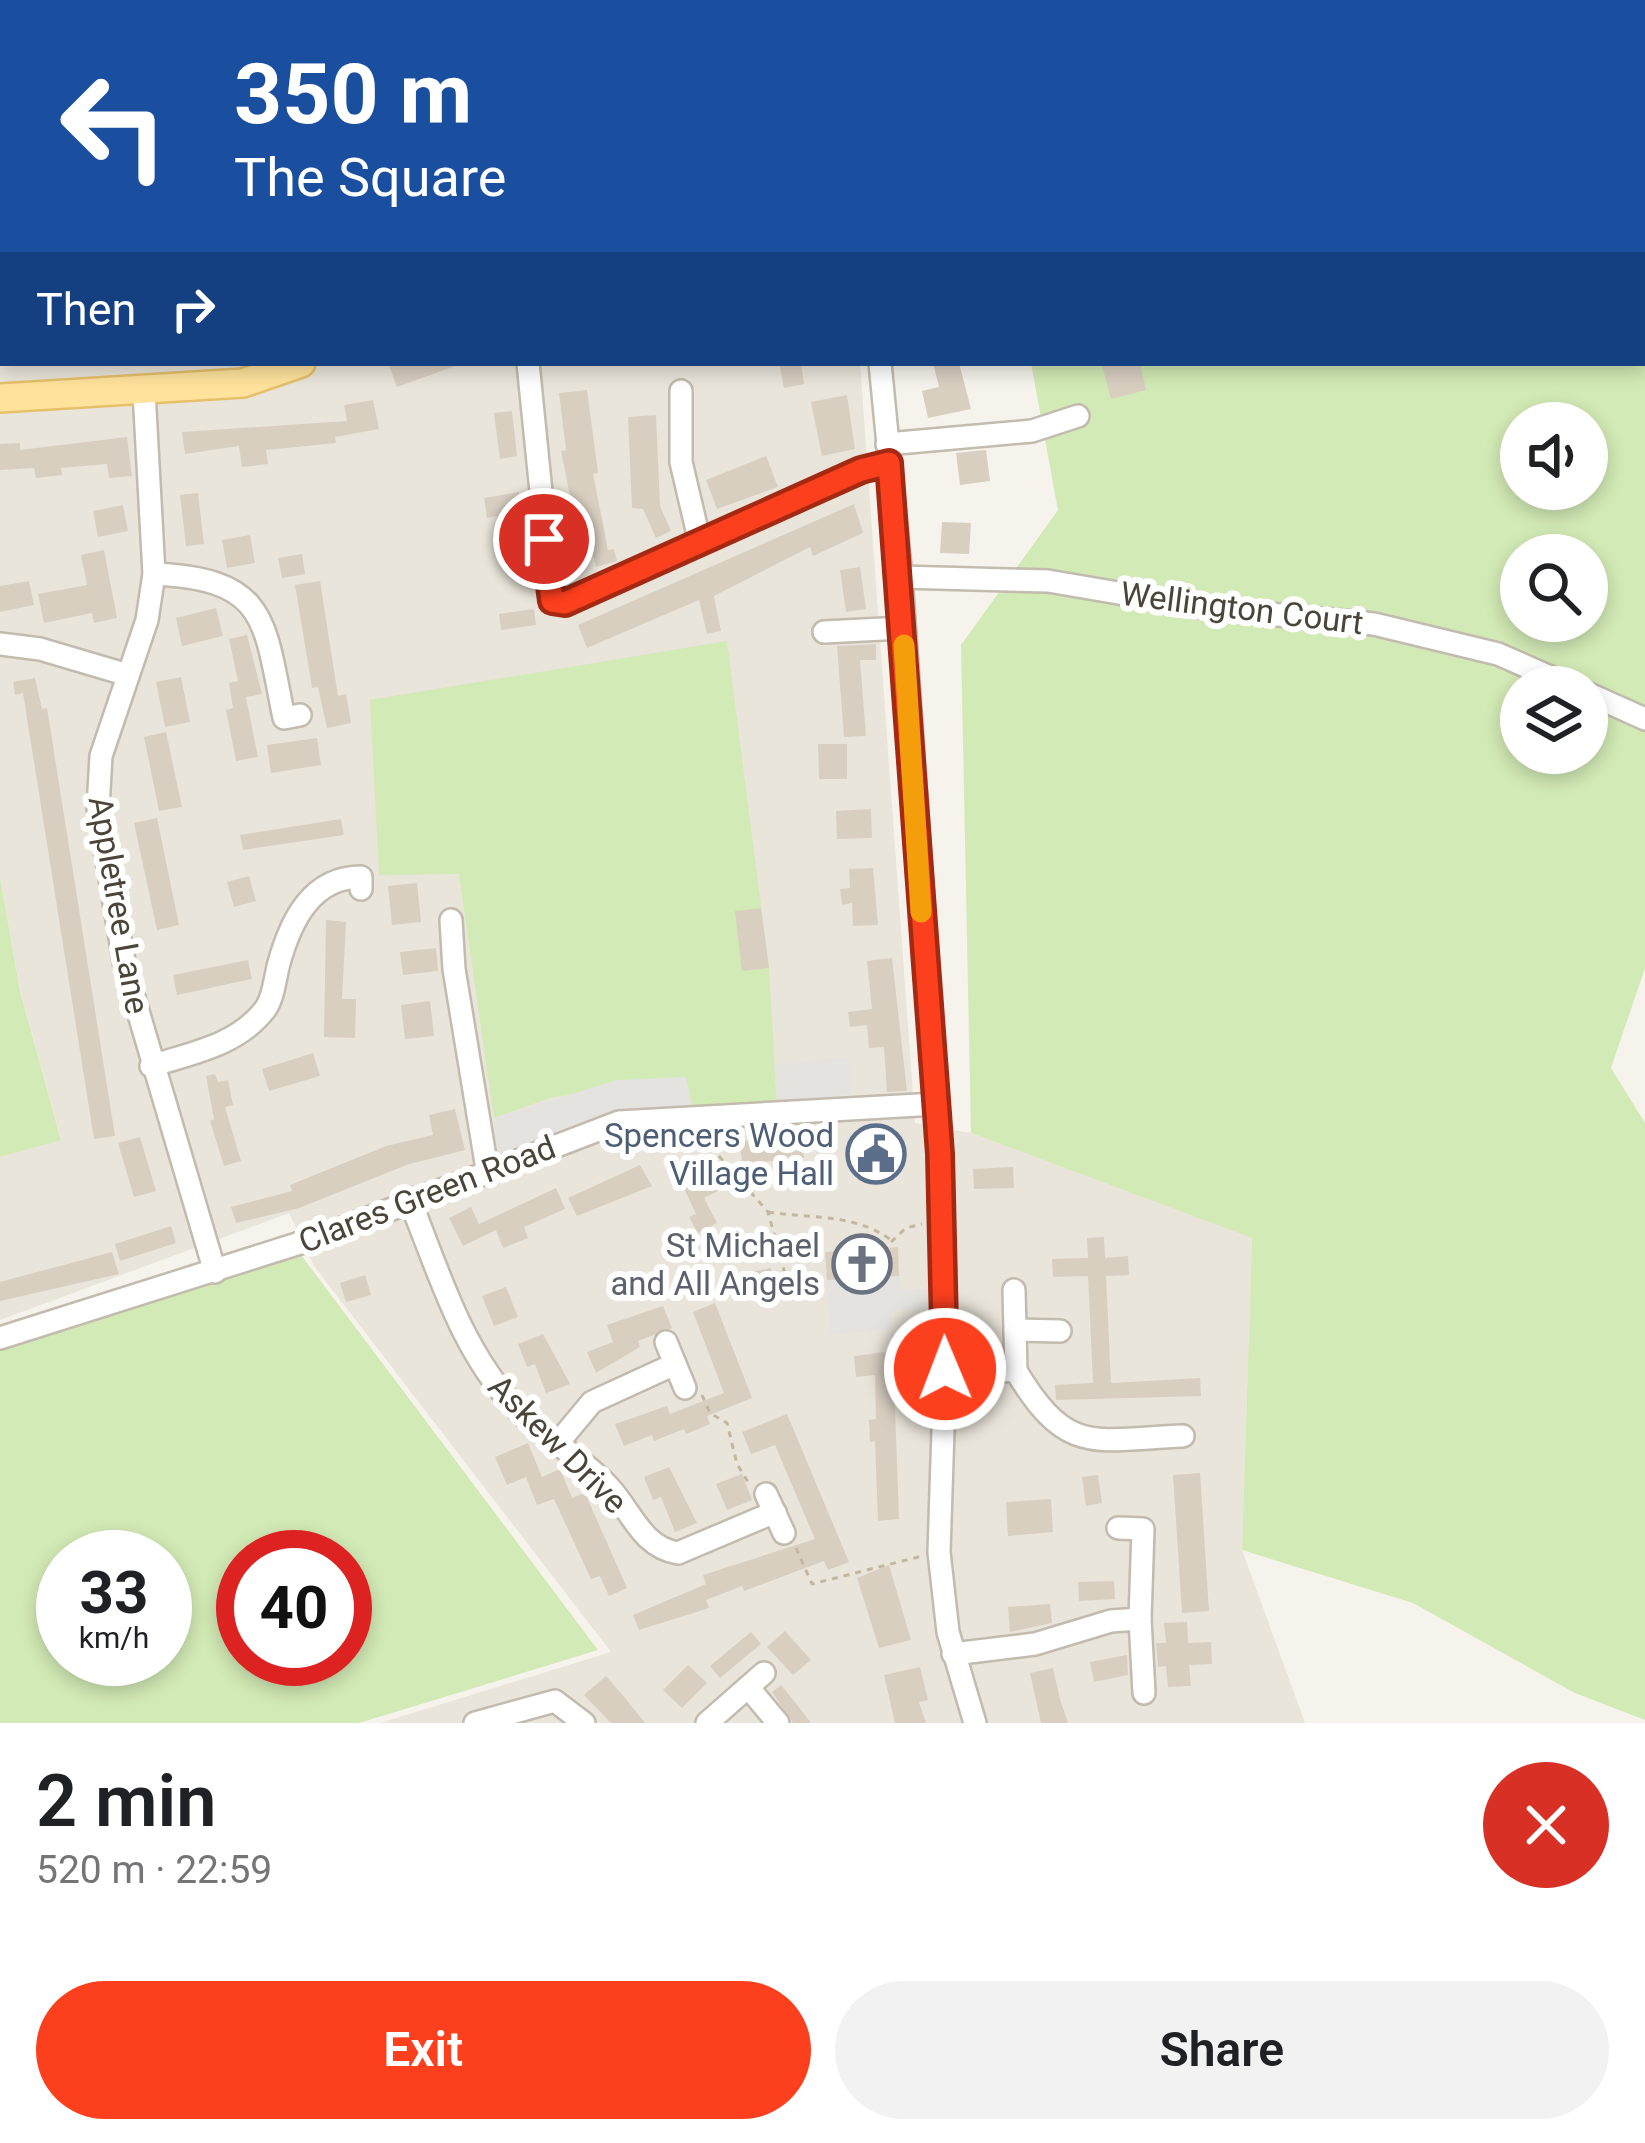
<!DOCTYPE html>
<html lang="en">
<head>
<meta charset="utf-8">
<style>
	:root { --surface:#fff; --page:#f2f2f2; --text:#202124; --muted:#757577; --accent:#fc3f1d }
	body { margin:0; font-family:Roboto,sans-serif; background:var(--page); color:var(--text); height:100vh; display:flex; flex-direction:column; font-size:45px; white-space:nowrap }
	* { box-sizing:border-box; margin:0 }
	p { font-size:39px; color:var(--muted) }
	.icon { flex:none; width:66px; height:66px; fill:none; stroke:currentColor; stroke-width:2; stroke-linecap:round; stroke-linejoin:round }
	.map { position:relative; height:1723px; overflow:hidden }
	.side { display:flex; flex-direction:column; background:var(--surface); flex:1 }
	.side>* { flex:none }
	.hud { position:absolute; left:0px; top:0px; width:1647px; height:366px; box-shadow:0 6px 18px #0003; background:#1a4fa0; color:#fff; overflow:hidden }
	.controls { position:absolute; left:1500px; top:402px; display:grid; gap:24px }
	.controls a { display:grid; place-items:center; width:108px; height:108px; border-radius:50%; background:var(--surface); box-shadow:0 6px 18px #0003; font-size:60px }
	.speed { position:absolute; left:36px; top:1530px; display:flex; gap:24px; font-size:60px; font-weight:700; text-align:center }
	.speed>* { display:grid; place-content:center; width:156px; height:156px; border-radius:50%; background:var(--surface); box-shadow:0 6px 18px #0003; line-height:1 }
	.speed small { font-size:30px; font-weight:400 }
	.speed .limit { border:18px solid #d22; background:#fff; color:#111 }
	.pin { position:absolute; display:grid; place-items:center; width:102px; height:102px; color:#fff; margin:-51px; border:6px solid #fff; border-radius:50%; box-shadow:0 3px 12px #0007 }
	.me { position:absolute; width:132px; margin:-66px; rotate:359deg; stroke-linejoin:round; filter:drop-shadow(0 0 9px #0008) }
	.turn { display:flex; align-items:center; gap:42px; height:252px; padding:0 36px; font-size:54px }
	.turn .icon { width:156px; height:156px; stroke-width:2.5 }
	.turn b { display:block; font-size:84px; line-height:102px }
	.then { display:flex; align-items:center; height:114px; padding:0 36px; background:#0003; gap:24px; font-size:45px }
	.round { display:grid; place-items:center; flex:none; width:126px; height:126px; border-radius:63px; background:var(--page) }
	.head { display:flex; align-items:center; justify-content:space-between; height:204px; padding:0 36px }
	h1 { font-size:72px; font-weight:600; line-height:90px }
	.primary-button { display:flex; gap:24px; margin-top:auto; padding:24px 36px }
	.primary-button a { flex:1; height:138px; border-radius:72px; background:var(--accent); color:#fff; font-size:48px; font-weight:600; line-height:138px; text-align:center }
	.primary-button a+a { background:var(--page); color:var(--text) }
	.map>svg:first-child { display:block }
	.residential { fill:#eae5da }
	.green { fill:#d2eab5; fill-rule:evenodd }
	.parking { fill:#e5e3e0 }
	.building { fill:#d8cfc1 }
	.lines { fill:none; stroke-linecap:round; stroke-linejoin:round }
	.minor-casing { stroke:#c2bbae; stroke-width:26 }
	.major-casing { stroke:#e6c16a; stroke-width:32 }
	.path { stroke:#c4b79f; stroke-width:3; stroke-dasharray:6 6; stroke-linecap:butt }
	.minor { stroke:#fff; stroke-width:21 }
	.major { stroke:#ffe39c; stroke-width:27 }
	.route-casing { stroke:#a42913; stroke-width:30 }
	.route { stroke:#fc3f1d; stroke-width:21 }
	.slow { stroke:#f59e0b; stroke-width:21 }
	.labels { text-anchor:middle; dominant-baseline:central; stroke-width:12; stroke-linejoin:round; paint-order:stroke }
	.street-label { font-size:33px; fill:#4b4439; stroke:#fff }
	.service-label { font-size:33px; fill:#4e5e75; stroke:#fff; text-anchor:end }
	.worship-label { font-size:33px; fill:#5b616d; stroke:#fff; text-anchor:end }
</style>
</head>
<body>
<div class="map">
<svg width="1645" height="1723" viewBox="0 0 1645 1723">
	<rect width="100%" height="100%" fill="#f6f3ec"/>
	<!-- residential -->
	<polygon class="residential" points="0,0 830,0 3,3 3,363 860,363 915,1123 971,1133 1252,1237 1242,1550 1305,1723 380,1723 611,1652 314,1266 289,1213 0,1320 0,1157 61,1139 20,990 0,877"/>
	<!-- green -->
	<g class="green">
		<path d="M1645,97V968L1611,1068L1645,1123V1720L1575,1693L1413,1603L1242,1550L1252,1238L971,1133L961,645L1058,510L1031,363H1644ZM1521,423H1587V489H1521ZM1521,555H1587V621H1521ZM1521,687H1587V753H1521Z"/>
		<polygon points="727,641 769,968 777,1103 693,1111 686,1077 550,1098 494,1118 459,874 379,875 370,700"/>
		<polygon points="0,877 20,991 61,1140 0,1157"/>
		<path d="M298,1251L598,1650L359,1723H0V1347ZM63,1557H165V1659H63ZM243,1557H345V1659H243Z"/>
	</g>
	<!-- parking -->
	<g class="parking">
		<polygon points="848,1057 851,1094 777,1103 774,1064"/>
		<polygon points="686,1077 693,1111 612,1115 497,1158 494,1118 617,1080"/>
		<polygon points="899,1276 901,1290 928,1289 929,1308 891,1310 892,1330 830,1334 827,1280"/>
	</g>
	<!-- building -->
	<g class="building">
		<polygon points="388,363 457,363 458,365 397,387"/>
		<polygon points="779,363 801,363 804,384 784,388"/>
		<polygon points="933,363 959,363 971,409 928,418 922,391 939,387"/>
		<polygon points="1140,363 1146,390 1111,399 1102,365"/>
		<polygon points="587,390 598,473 593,474 608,550 614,549 617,561 596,567 589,539 579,541 561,451 566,450 559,393"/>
		<polygon points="847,395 855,449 822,456 811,402"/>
		<polygon points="373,400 379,429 335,437 336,443 266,450 268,464 242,467 239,446 185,454 182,432 347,421 344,405"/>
		<polygon points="512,411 517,456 500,459 494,413"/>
		<polygon points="656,415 660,506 671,531 656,538 643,509 632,508 628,417"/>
		<polygon points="127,437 132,476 109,478 107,464 61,468 62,475 36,478 34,468 0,470 0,444 20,443 20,450"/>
		<polygon points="986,450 990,481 960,485 956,453"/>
		<polygon points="766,456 778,487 717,509 706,480"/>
		<polygon points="519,492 526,558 506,562 497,516 487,518 484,498"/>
		<polygon points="198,493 204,544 186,546 180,495"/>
		<polygon points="854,504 863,533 813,556 810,547 714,596 721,631 707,634 699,600 587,648 578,625"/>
		<polygon points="123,505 128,531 98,537 93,511"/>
		<polygon points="942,522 971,523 969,554 940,553"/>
		<polygon points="250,535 255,563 227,568 222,540"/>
		<polygon points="104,550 117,618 94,623 92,613 44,623 38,594 87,585 81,555"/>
		<polygon points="302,554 305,574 282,578 278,558"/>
		<polygon points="860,567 866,609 846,612 840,570"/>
		<polygon points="29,581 34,605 0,612 0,586"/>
		<polygon points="320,581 338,696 346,694 351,723 327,728 318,687 312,688 295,585"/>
		<polygon points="216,608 223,636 182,646 176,618"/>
		<polygon points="534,609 536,625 501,630 499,614"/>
		<polygon points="247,635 262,694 246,697 258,757 236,761 226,710 233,708 229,683 238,681 229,639"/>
		<polygon points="876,644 876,660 860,660 866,736 844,737 837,646"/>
		<polygon points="181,677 190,722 165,727 156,682"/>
		<polygon points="35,678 42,709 47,708 115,1136 94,1139 23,693 15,695 13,682"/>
		<polygon points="166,732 182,807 159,811 144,737"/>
		<polygon points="317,738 321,765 271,773 267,745"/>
		<polygon points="818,744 847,744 847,779 819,779"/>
		<polygon points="871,809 872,838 837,839 836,811"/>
		<polygon points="157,818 179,925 157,930 134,823"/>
		<polygon points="341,819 344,835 243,850 240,835"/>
		<polygon points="873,868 878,925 853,926 852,903 842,905 840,889 850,888 849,869"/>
		<polygon points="249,876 256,901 234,907 227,882"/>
		<polygon points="417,883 421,922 392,925 388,886"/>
		<polygon points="761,908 769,968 742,971 735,911"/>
		<polygon points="326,920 346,922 342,999 356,999 355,1038 324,1037"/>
		<polygon points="436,948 438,971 403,975 400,952"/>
		<polygon points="892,958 907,1091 887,1092 884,1047 869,1048 867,1025 850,1027 848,1012 872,1009 867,961"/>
		<polygon points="248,960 252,979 177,995 173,975"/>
		<polygon points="430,1001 434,1036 405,1039 401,1005"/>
		<polygon points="313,1053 320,1076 269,1091 262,1069"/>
		<polygon points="215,1074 218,1082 228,1080 233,1105 225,1107 241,1161 224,1166 210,1121 214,1119 206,1076"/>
		<polygon points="455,1109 465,1150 409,1164 299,1208 236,1223 231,1207 292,1191 290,1185 386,1146 433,1135 429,1115"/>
		<polygon points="891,1128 897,1176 860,1181 854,1133"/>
		<polygon points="801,1135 804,1158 742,1164 740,1141"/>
		<polygon points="140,1137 156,1191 134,1197 118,1143"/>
		<polygon points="701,1157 718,1191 704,1198 717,1223 698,1233 689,1217 696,1214 675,1169"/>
		<polygon points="640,1165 652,1186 577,1216 568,1198"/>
		<polygon points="1013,1167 1014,1188 974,1189 973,1169"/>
		<polygon points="556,1188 565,1209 524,1227 528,1238 503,1248 496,1230 463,1246 449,1218 471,1207 479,1224"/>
		<polygon points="171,1226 176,1243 120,1261 115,1244"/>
		<polygon points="1104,1237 1105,1258 1128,1256 1129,1275 1106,1276 1111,1383 1200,1378 1201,1396 1056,1400 1055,1385 1093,1383 1088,1276 1053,1277 1052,1259 1088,1258 1087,1238"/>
		<polygon points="898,1247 899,1276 827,1280 825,1252"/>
		<polygon points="112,1252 119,1274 0,1301 0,1282"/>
		<polygon points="771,1268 776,1291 757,1296 751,1272"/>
		<polygon points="365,1275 371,1295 346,1302 340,1283"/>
		<polygon points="506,1287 518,1317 494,1326 482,1296"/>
		<polygon points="715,1303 752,1398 707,1416 710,1424 686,1434 684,1429 654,1441 652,1435 624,1446 615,1424 667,1406 670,1414 724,1393 693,1312"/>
		<polygon points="663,1306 672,1328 638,1341 640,1347 596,1373 587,1352 613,1342 607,1325"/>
		<polygon points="543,1334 570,1384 546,1393 535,1364 527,1367 518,1344"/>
		<polygon points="917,1334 919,1362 894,1363 892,1335"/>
		<polygon points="893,1351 899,1519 878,1521 875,1441 870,1442 869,1420 876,1419 875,1375 856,1377 854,1356"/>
		<polygon points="787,1414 849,1562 828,1570 824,1561 744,1591 742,1586 706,1600 709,1608 639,1630 633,1615 706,1584 703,1575 815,1539 775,1445 751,1454 742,1432"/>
		<polygon points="528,1443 542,1477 560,1469 572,1498 585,1493 627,1588 609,1596 600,1576 591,1579 554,1499 537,1505 526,1477 507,1485 495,1457"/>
		<polygon points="669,1467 697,1523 675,1532 661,1497 653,1500 644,1477"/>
		<polygon points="1200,1473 1209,1611 1182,1613 1173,1475"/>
		<polygon points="742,1474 752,1500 727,1510 716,1484"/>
		<polygon points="1098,1475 1102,1503 1086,1506 1082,1477"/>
		<polygon points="1051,1499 1053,1532 1008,1536 1006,1502"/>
		<polygon points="889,1565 911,1640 879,1648 857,1578"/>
		<polygon points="1114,1581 1115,1599 1079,1601 1078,1582"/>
		<polygon points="1050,1604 1052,1623 1010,1632 1008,1607"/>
		<polygon points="1187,1622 1188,1643 1211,1642 1212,1664 1189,1665 1191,1686 1168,1687 1166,1666 1158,1667 1156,1643 1166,1643 1164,1623"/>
		<polygon points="785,1631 811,1660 793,1675 767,1647"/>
		<polygon points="751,1632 761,1644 720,1678 710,1666"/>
		<polygon points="1127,1655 1128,1675 1094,1682 1090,1662"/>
		<polygon points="688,1665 707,1683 682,1708 663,1690"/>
		<polygon points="920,1667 928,1700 919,1702 926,1723 895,1723 884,1675"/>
		<polygon points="1053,1668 1060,1699 1068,1723 1041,1723 1030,1673"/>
		<polygon points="606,1676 625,1698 645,1723 611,1723 584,1695"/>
		<polygon points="781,1685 798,1706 811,1723 793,1723 772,1692"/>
	</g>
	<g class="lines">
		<!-- minor casing -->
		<g class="minor-casing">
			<g id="minor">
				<polyline points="805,0 816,3"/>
				<polyline points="92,3 95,0"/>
				<polyline points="205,3 205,0"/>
				<polyline points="327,3 328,0"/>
				<polyline points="0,107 3,106"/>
				<polyline points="528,363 552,601 574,600 861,470 889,463"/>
				<polyline points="880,363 901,577 940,1154 945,1369 939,1552 948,1632 975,1723"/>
				<polyline points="144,391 154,574 147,620 101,756 98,808 125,967 215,1272"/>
				<polyline points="681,391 681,462 700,543"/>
				<polyline points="887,444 1032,431 1078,416"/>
				<path d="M154,574C268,579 264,620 284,718L300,715"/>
				<polyline points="901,577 1048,581 1206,608 1374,624 1498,654 1573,687"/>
				<polyline points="824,632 903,628"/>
				<polyline points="0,644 40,649 128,675"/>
				<polyline points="1587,693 1645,719"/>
				<polyline points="451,920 454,969 487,1169"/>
				<path d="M151,1066C192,1053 239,1045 266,1008C274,996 275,977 279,963C291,920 312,877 361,877V889"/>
				<path d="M409,1198C439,1272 461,1351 517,1409C545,1438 581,1457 608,1486C632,1511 641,1547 678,1553L775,1512"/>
				<polyline points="1014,1290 1016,1371"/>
				<polyline points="1015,1330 1060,1331"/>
				<polyline points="0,1338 319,1237 619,1122 936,1104"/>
				<polyline points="666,1342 685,1388"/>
				<path d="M945,1369L1016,1371C1067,1456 1093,1440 1183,1436"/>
				<polyline points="557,1444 592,1402 675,1364"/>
				<polyline points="766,1494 784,1533"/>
				<polyline points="1140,1619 1144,1693"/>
				<polyline points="953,1654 1035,1644 1111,1621 1140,1619 1143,1529 1118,1528"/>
				<polyline points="748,1687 778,1723"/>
				<polyline points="475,1723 555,1701 584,1723"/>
				<polyline points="707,1723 764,1673"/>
			</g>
		</g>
		<!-- major casing -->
		<g class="major-casing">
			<g id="major">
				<polyline points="848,0 848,3"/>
				<polyline points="0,398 243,383 301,363"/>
			</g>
		</g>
		<!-- path -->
		<g class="path">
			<polyline points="0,14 3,16"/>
			<polyline points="703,1138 768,1212 785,1274"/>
			<path d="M768,1212C812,1219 854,1213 891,1240"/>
			<polyline points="891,1242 906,1228 922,1224"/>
			<polyline points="702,1395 710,1413 727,1423 737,1464 748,1482"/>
			<polyline points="796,1548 812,1584 922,1556"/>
		</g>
		<!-- minor -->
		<use href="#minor" class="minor"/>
		<!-- major -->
		<use href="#major" class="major"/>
	</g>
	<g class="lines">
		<!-- route casing -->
		<g class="route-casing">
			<polyline id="route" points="544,539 552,601 565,603 861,470 889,463 940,1154 945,1369"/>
		</g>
		<!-- route -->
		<use href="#route" class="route"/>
		<!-- slow -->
		<polyline class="slow" points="904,645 921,912"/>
	</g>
	<!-- icons -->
	<defs>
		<g id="civic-ring" transform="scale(3)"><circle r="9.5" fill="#fff" stroke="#5c6f8a" stroke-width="1.5"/><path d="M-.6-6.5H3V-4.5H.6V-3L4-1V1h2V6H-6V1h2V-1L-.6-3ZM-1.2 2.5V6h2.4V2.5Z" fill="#5c6f8a"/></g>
		<g id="church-ring" transform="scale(3)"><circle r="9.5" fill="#fff" stroke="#6b7280" stroke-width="1.5"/><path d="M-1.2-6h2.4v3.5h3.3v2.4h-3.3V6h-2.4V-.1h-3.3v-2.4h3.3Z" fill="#6b7280"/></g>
	</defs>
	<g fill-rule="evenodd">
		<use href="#civic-ring" x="876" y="1154"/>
		<use href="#church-ring" x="862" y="1264"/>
	</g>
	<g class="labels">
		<!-- street labels -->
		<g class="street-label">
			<text transform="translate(1242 608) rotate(7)">Wellington Court</text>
			<text transform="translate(119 905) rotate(80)">Appletree Lane</text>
			<text transform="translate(427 1194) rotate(-21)">Clares Green Road</text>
			<text transform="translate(558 1444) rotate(45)">Askew Drive</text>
		</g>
		<!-- service labels -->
		<g class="service-label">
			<text x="834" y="1135">Spencers Wood<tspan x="834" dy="38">Village Hall</tspan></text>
		</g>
		<!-- worship labels -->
		<g class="worship-label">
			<text x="820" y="1245">St Michael<tspan x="820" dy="38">and All Angels</tspan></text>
		</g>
	</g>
</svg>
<div class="controls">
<a><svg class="icon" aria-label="sound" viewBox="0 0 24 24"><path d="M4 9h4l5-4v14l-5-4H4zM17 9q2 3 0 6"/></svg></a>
<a><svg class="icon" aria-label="search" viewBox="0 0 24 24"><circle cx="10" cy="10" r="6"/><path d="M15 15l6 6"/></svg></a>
<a><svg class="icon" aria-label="layers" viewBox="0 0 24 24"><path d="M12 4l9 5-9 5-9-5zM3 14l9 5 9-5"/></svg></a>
</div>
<div class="speed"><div>33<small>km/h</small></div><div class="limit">40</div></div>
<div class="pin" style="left:544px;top:539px;background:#d93025"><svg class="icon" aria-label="arrive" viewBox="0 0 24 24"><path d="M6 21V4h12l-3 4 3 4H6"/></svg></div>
<svg class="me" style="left:945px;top:1369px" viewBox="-20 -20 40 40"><circle r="17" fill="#fc3f1d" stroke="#fff" stroke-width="3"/><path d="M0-11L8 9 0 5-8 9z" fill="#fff"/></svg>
<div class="hud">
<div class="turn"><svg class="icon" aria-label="left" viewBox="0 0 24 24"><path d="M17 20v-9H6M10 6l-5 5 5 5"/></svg><div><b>350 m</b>The Square</div></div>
<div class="then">Then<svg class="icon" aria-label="right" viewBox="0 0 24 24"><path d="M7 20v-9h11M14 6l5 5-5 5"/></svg></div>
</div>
</div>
<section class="side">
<div class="head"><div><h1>2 min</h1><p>520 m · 22:59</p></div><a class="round" style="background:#d93025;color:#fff"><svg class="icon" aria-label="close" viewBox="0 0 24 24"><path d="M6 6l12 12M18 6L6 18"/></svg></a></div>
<div class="primary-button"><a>Exit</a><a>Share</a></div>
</section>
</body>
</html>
